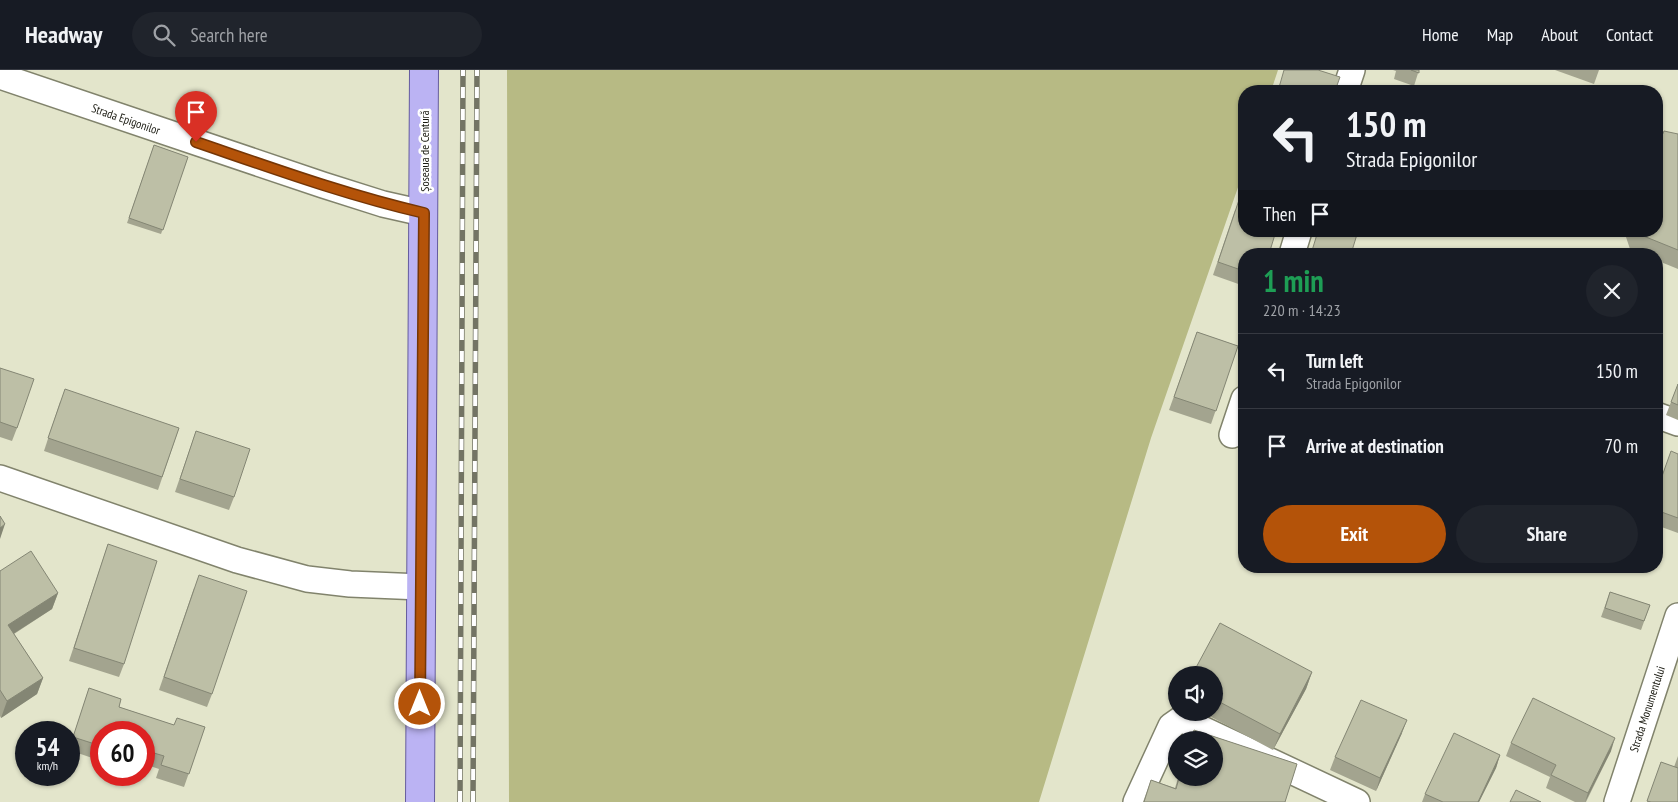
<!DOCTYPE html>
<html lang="en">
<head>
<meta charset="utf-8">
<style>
	:root { --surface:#171b24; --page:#20242c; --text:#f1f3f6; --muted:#9ea1a6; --line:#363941; --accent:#b45309 }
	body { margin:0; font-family:"PT Sans Narrow",sans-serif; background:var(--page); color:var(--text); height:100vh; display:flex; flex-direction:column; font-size:19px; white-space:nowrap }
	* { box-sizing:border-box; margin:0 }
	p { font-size:16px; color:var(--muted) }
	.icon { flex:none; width:28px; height:28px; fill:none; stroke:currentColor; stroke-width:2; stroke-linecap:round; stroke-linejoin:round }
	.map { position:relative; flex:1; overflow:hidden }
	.panel { position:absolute; left:1238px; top:178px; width:425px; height:325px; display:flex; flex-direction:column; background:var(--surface); border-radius:20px; box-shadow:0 1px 4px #0004 }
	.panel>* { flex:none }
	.guide { position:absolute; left:1238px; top:15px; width:425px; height:152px; border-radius:20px; box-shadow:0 1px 4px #0004; background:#171b24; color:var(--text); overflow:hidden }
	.controls { position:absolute; left:1168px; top:596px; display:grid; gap:10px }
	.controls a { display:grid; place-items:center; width:55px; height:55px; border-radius:50%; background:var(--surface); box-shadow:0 1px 4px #0004; font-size:25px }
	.speed { position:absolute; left:15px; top:651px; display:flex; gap:10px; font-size:25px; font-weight:700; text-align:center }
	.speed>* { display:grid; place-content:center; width:65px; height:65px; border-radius:50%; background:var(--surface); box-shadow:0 1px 4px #0004; line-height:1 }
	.speed small { font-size:12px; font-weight:400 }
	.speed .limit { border:8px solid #d22; background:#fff; color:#111 }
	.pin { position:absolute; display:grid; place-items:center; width:42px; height:42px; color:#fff; margin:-51px -21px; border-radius:50% 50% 50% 0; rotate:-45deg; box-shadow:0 0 5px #0007 }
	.pin .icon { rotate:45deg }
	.me { position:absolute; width:55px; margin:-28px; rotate:0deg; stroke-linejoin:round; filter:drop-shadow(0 0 4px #0008) }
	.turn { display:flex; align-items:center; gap:18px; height:105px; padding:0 25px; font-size:22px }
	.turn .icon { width:65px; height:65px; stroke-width:2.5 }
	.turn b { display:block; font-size:35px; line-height:42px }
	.then { display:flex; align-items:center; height:48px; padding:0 25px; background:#0003; gap:10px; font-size:19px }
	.round { display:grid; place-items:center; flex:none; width:52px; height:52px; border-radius:26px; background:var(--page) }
	.overview { display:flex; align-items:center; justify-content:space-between; height:85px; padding:0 25px }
	h1 { font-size:30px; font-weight:700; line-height:38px; color:#1e9e55 }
	.button { display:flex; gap:10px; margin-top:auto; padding:10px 25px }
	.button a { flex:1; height:58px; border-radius:30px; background:var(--accent); color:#fff; font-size:20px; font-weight:700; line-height:58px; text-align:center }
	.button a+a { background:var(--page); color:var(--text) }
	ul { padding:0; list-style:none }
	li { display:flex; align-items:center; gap:15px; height:75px; padding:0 25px; border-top:1px solid var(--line) }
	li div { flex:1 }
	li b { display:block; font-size:19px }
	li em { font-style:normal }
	header { display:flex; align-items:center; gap:30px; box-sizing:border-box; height:70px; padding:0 25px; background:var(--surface); border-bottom:1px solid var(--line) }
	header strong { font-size:24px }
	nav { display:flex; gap:28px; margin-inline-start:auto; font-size:18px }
	.search { width:350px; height:45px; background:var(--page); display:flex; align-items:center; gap:12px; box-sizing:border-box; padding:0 18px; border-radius:28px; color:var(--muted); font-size:19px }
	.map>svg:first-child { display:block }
	.green { fill:#b7ba84 }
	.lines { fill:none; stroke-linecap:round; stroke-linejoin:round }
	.street-casing { stroke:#81836c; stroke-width:28 }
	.primary-casing { stroke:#655c9e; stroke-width:30 }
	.street { stroke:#fff; stroke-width:25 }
	.primary { stroke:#bbb3f3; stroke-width:28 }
	.rail-casing { stroke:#737464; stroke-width:5.5 }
	.rail { stroke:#fff; stroke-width:4; stroke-dasharray:11; stroke-linecap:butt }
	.wall { fill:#a3a48f }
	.shaded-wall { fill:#848674 }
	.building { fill:#bdbfa6; stroke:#848674 }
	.route-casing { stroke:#753606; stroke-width:12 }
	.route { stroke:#b45309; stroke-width:9 }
	.labels { text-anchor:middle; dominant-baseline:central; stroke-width:5; stroke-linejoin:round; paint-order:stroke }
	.street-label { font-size:12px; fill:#191910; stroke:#fff }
</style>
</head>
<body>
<header>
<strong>Headway</strong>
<div class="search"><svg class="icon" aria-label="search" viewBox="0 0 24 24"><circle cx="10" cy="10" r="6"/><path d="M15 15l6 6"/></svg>Search here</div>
<nav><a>Home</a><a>Map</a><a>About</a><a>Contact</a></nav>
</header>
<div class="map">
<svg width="1678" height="732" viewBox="0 0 1678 732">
	<rect width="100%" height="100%" fill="#e3e5cb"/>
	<!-- green -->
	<polygon class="green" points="507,0 1278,0 1271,21 1244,21 1244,100 1151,368 1039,732 509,732"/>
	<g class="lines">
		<!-- street casing -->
		<g class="street-casing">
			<g id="street">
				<polyline points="0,6 323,115 383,134 423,143"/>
				<polyline points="1345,21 1352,0"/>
				<polyline points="1292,184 1299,161"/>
				<polyline points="1656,345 1678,353"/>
				<polyline points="1232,365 1244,329"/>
				<polyline points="0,408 237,490 307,509 350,514 421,517"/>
				<polyline points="1136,732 1171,656 1181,649 1357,732"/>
				<polyline points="1617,732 1678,546"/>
			</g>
		</g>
		<!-- primary casing -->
		<g class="primary-casing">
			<polyline id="primary" points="420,732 424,0"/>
		</g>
		<!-- street -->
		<use href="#street" class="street"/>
		<!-- primary -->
		<use href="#primary" class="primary"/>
		<!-- rail casing -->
		<g class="rail-casing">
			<g id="rail">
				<polyline points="460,732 463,0"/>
				<polyline points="473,732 477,0"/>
			</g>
		</g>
		<!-- rail -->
		<use href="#rail" class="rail"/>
	</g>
	<!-- wall -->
	<g class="wall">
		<polygon points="1393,0 1419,0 1414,16 1394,9 1396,1"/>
		<polygon points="1555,0 1599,0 1594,14"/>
		<polygon points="1678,64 1678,199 1656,190 1656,184 1641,184 1630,179 1624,161 1656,161"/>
		<polygon points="154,75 188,87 161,164 127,153"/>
		<polygon points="1235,140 1244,184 1244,216 1213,205"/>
		<polygon points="1197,262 1238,276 1211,354 1169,340"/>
		<polygon points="0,298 17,358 12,371 0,367"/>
		<polygon points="1678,314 1678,350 1666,345"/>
		<polygon points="60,332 179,358 158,420 44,381"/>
		<polygon points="196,361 234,427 229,440 175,422"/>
		<polygon points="1678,384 1678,463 1656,455 1656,423"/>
		<polygon points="108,474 124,594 119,607 69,591"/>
		<polygon points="0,501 58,523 52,539 14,564 43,608 37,624 1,648 0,646"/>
		<polygon points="194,518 212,624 207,637 159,620"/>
		<polygon points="1610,522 1650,535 1641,560 1601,547"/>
		<polygon points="1312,602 1306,619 1273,680 1202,642 1214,642 1214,605"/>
		<polygon points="89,618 121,629 119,637 174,655 177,648 205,657 184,717 156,708 159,699 144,694 144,662 101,662 101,691 69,680"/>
		<polygon points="1194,660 1297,694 1285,732 1143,732 1151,710 1175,718 1178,708 1214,708 1214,670 1191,670"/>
		<polygon points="1402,663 1376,721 1330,700 1335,687"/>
		<polygon points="1511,673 1611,681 1586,732 1575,732 1546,718 1550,707 1506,686"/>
		<polygon points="1500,685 1496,698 1479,732 1422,732 1425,724"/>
		<polygon points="1678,686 1678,732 1647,732 1661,692 1674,697"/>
	</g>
	<!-- shaded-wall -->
	<g class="shaded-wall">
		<polygon points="5,454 0,469 0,458"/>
		<polygon points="58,523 52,539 2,571 8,555"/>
		<polygon points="1312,602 1306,619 1273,680 1280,664"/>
		<polygon points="43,608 37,624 1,648 7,631"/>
		<polygon points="1407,650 1402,663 1376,721 1380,708"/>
		<polygon points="1615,668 1611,681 1585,732 1588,723"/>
		<polygon points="1500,685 1496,698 1479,732 1478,732"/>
	</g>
	<!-- building -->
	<g class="building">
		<polygon points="1284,0 1318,0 1340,7 1335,21 1278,21"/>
		<polygon points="1411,0 1419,0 1419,3"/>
		<polygon points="1664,61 1678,64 1678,180 1636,163 1635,161 1656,161 1656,79"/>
		<polygon points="154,75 188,87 163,160 129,148"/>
		<polygon points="1240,127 1244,128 1244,161 1276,161 1269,184 1244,184 1244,201 1218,192"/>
		<polygon points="1318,161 1358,161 1351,184 1311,184"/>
		<polygon points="1197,262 1238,276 1216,341 1174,327"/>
		<polygon points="0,298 34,309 17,358 0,352"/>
		<polygon points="1678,314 1678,335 1671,332"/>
		<polygon points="65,319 179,358 162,407 48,368"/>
		<polygon points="196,361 250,379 234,427 180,409"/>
		<polygon points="1671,381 1678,384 1678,448 1656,440 1656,423"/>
		<polygon points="0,446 5,454 0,458"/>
		<polygon points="108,474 157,491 124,594 74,578"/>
		<polygon points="31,481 58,523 8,555 43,608 7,631 0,620 0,501"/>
		<polygon points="199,505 247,521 212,624 164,607"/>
		<polygon points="1610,522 1650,535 1644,551 1605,538"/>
		<polygon points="1220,553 1312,602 1280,664 1214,629 1214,605 1192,605"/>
		<polygon points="89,618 121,629 119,637 174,655 177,648 205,657 189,704 161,695 164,686 144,680 144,662 101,662 101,676 73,667"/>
		<polygon points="1533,628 1615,668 1588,723 1551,705 1556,695 1511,673"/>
		<polygon points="1361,630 1407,650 1380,708 1335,687"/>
		<polygon points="1194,660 1297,694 1285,732 1144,732 1151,710 1176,719 1179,708 1214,708 1214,670 1191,670"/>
		<polygon points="1454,663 1500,685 1478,732 1443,732 1425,724"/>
		<polygon points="1661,692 1678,698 1678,732 1651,732 1647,731"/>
		<polygon points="1516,720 1541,732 1510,732"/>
	</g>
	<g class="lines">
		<!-- route casing -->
		<g class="route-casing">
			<path id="route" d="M196,72C272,98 346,125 424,143L420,634"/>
		</g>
		<!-- route -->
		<use href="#route" class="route"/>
	</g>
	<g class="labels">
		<!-- street labels -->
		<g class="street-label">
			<text transform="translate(126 49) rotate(19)">Strada Epigonilor</text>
			<text transform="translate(424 81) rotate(-90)">Șoseaua de Centură</text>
			<text transform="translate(1647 639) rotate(-72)">Strada Monumentului</text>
		</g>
	</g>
</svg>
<div class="controls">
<a><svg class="icon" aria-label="sound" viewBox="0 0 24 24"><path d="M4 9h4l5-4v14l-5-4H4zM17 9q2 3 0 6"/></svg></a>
<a><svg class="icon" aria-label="layers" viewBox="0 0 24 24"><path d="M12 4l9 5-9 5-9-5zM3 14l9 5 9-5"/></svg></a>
</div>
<div class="speed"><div>54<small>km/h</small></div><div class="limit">60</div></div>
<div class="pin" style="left:196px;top:72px;background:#d93025"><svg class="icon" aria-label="arrive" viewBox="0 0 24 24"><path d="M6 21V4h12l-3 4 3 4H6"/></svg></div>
<svg class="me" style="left:420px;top:634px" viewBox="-20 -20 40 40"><circle r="17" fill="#b45309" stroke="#fff" stroke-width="3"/><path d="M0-11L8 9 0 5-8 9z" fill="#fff"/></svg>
<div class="guide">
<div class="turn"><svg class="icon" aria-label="left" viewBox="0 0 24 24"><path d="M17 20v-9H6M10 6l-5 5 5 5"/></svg><div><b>150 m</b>Strada Epigonilor</div></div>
<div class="then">Then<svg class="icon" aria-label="arrive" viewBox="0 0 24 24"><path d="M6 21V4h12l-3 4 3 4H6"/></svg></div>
</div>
<section class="panel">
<div class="overview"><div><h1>1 min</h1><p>220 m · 14:23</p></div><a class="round"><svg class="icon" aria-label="close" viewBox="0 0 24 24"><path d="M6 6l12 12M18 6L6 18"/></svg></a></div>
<ul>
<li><svg class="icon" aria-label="left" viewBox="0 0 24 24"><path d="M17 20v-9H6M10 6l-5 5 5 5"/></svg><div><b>Turn left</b><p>Strada Epigonilor</p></div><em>150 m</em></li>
<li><svg class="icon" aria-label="arrive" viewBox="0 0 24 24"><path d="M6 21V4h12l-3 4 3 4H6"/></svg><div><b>Arrive at destination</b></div><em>70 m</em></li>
</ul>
<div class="button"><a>Exit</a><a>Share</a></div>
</section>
</div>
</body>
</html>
